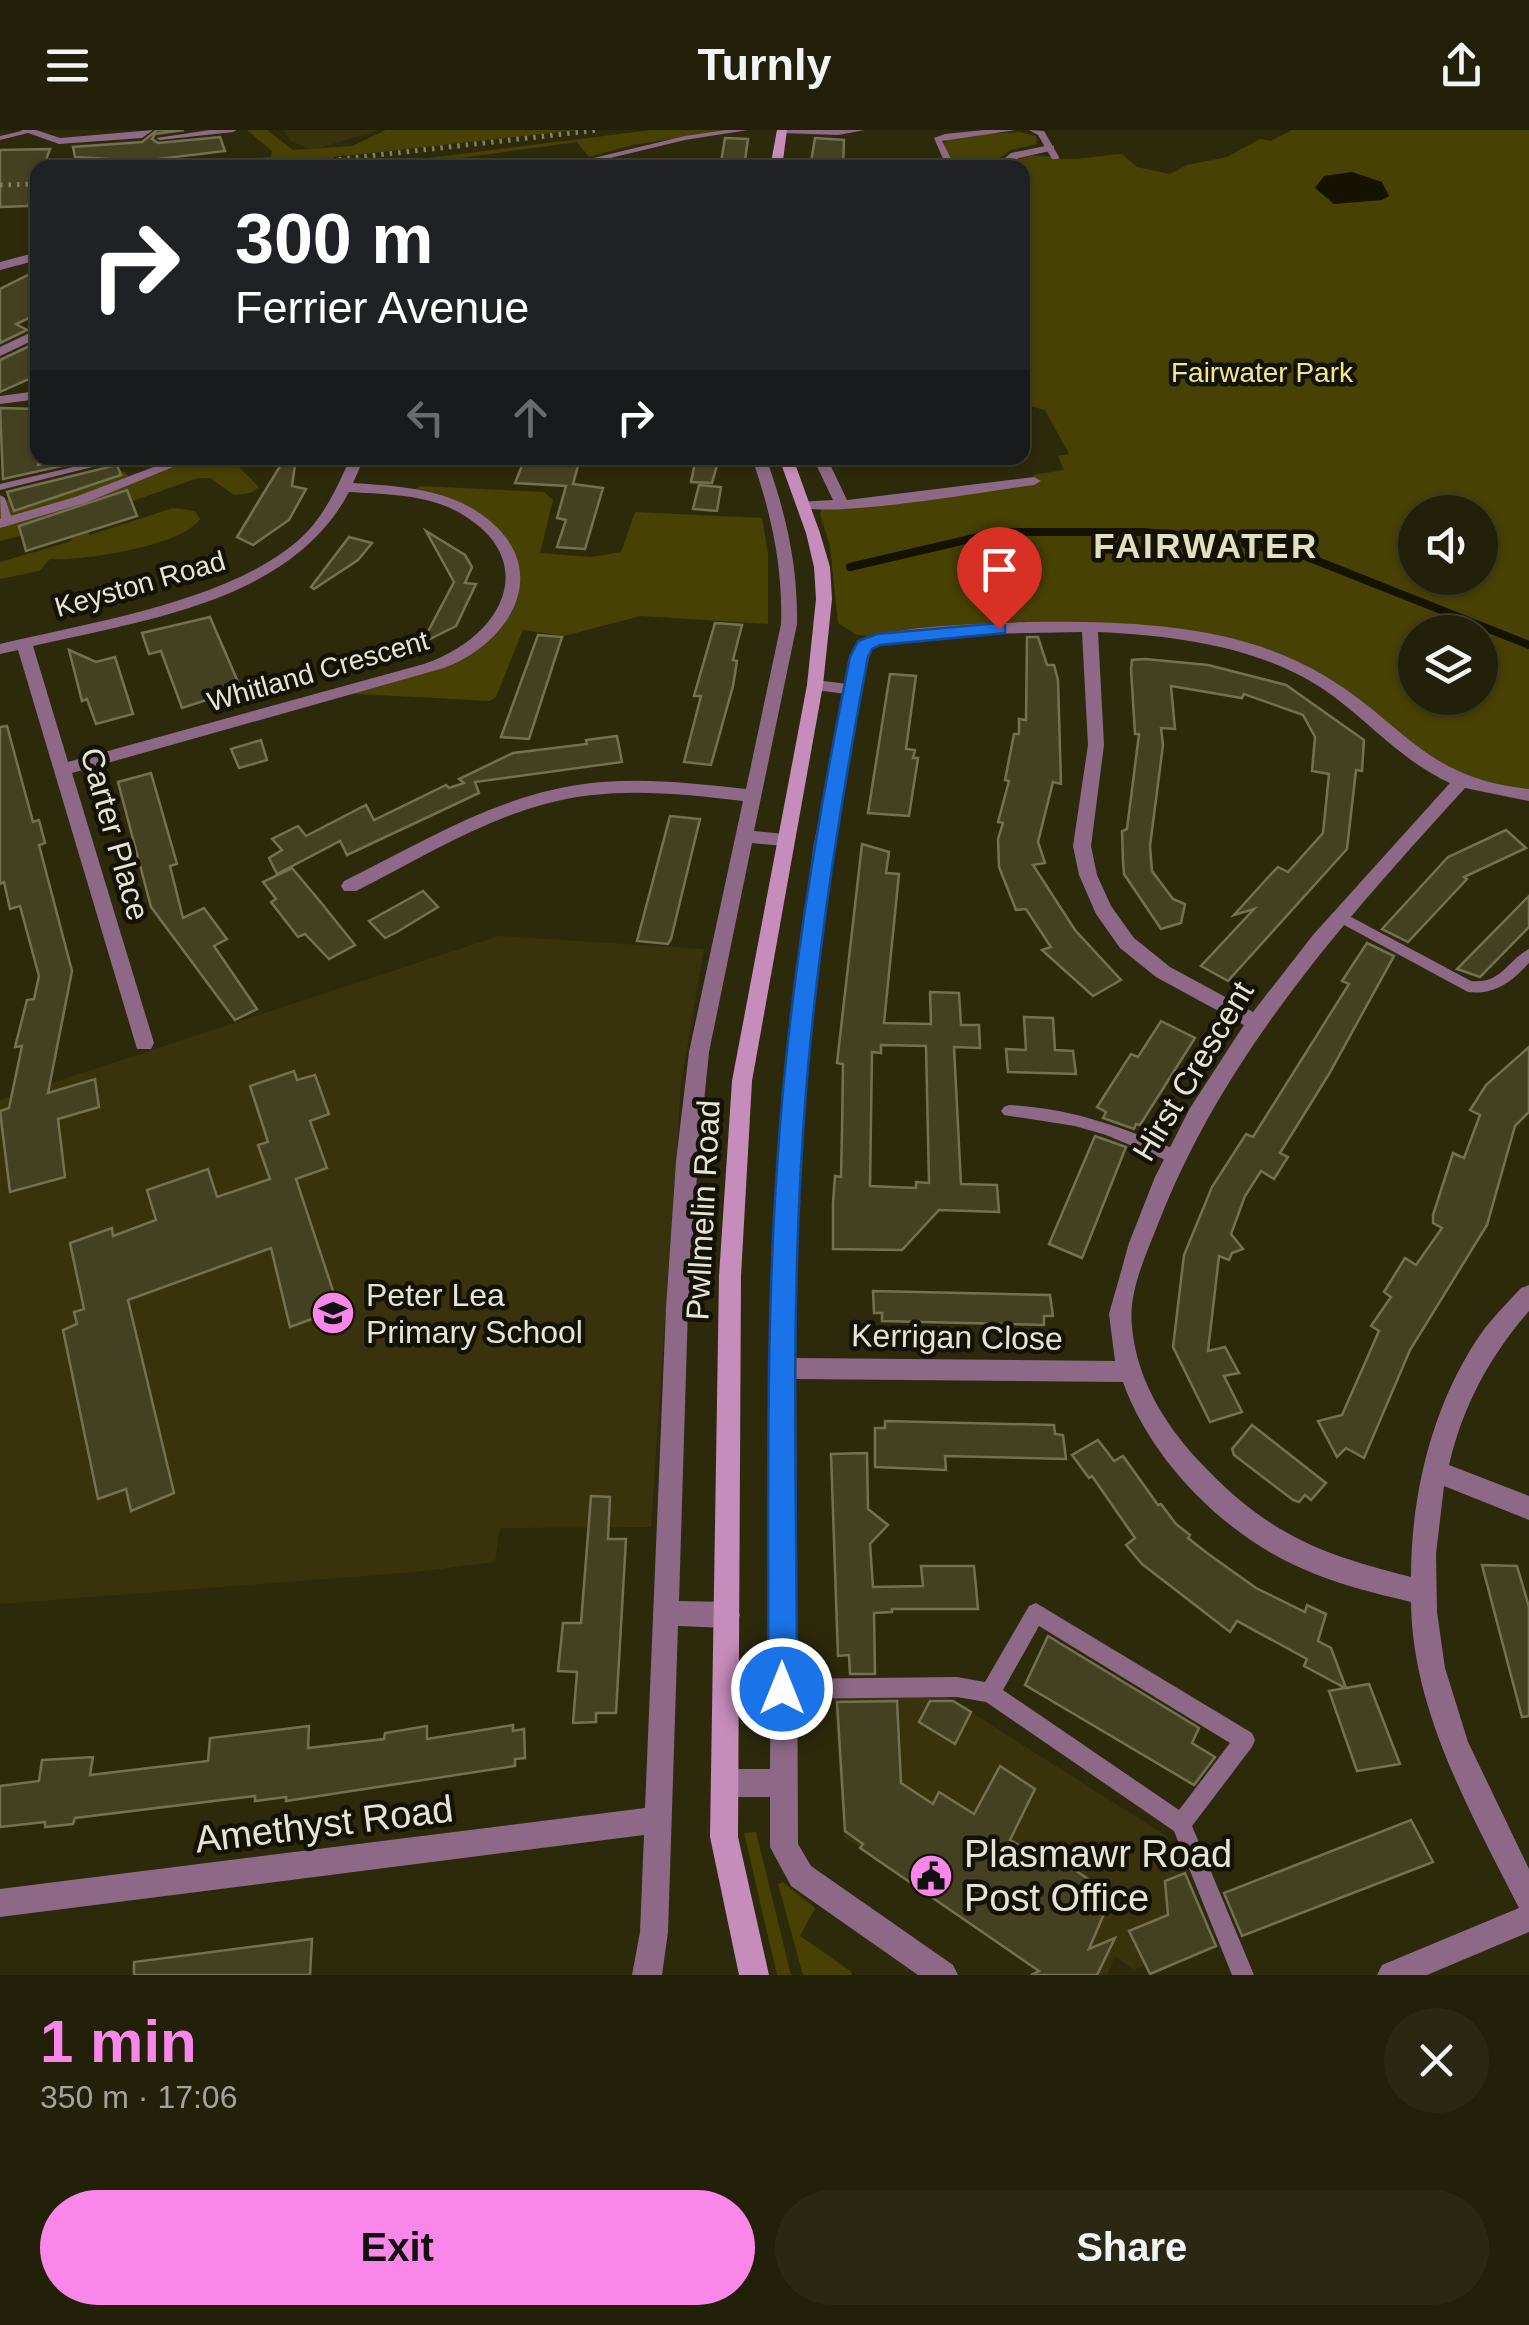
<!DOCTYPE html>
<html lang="en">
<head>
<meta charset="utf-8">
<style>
	:root { --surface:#222009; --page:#2a2812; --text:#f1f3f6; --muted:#a2a39c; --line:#3f3e2a; --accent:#f987e9 }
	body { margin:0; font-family:Arial,sans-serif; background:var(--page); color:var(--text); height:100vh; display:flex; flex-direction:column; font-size:38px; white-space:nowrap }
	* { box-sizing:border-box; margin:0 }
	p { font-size:32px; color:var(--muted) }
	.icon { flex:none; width:55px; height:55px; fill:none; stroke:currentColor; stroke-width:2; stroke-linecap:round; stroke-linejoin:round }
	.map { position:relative; height:1845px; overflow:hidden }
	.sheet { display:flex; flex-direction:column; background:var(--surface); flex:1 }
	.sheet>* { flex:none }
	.guide { position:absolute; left:30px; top:30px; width:1000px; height:305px; border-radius:20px; box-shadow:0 2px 8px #0004,0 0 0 2px var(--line); background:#202124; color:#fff; overflow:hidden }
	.tools { position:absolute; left:1398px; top:365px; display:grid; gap:20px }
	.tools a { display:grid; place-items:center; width:100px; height:100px; border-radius:50%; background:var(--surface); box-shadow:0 2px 8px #0004,0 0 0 2px var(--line); font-size:50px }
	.pin { position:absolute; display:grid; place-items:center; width:85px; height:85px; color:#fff; margin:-102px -42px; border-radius:50% 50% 50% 0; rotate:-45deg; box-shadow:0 0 10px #0007 }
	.pin .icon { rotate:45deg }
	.me { position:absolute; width:110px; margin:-55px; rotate:0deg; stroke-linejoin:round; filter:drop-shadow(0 0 8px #0008) }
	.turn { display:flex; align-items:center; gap:35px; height:210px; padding:0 40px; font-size:45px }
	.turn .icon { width:130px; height:130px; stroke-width:2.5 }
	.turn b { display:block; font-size:70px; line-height:85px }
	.lanes { display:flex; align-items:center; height:95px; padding:0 40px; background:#0003; justify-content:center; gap:50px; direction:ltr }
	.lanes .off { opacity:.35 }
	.round { display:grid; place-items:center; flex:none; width:105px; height:105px; border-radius:52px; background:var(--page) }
	.overview { display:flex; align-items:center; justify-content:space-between; height:170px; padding:0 40px }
	h1 { font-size:60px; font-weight:700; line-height:75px; color:var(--accent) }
	.button { display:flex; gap:20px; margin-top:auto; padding:20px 40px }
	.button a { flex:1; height:115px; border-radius:60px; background:var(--accent); color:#111; font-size:40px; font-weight:700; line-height:115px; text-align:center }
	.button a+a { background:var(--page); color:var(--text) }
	header { display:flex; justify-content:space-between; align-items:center; height:130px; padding:0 40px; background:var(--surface); font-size:45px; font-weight:700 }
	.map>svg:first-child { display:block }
	.built { fill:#38330d }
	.green { fill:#474104; fill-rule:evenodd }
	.water { fill:#161200 }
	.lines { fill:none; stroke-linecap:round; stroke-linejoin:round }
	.stream { stroke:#161200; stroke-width:8 }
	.building { fill:#444123; stroke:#747152; stroke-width:2.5; fill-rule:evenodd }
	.lane { fill:#8d6987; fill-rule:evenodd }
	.street { fill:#8d6987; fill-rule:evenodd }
	.secondary { fill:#c68cbc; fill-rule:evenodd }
	.rail { stroke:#817f66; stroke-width:5; stroke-dasharray:2.5 6; stroke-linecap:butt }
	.route { fill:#1a73e8; stroke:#114b97; stroke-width:2.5 }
	.labels { text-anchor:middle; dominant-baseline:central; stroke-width:9; stroke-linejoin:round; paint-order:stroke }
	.far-park-label { font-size:28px; fill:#f0e790; stroke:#141206 }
	.far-street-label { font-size:28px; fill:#e6e5d4; stroke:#141206 }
	.street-label { font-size:32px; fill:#e6e5d4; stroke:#141206 }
	.poi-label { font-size:32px; fill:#e6e5d4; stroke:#141206; text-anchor:start }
	.far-district-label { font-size:35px; font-weight:bold; letter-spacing:2.5px; fill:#e3e0bd; stroke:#141206 }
	.near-street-label { font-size:38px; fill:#e6e5d4; stroke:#141206 }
	.near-poi-label { font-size:38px; fill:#e6e5d4; stroke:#141206; text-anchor:start }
</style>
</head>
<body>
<header><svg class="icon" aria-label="menu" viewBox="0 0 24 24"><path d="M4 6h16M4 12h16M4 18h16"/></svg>Turnly<svg class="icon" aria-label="share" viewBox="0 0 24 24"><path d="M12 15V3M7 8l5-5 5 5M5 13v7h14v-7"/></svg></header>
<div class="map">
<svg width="1529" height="1845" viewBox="0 0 1529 1845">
	<rect width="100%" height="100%" fill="#2d2a0c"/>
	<!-- built -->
	<g class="built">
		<polygon points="284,0 379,0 313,20 291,11"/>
		<polygon points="499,806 704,819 681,954 651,1397 500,1398 495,1432 416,1442 0,1474 0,970"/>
		<polygon points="947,1567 1168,1707 1218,1816 1149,1844 1145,1835 1134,1840 1115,1826 1107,1845 1045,1845 844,1707 834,1569"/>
	</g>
	<!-- green -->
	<g class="green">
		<polygon points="247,0 267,0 293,20 352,16 386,0 579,0 253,36 93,37 271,27 272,21"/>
		<polygon points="651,0 731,0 633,15 589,27 577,12 396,37 348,38"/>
		<path d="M1292,0H1529V665L1461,652L1351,570L1266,525L1155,502L910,499L868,506L857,505L838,493L830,416L820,384L822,378L1036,350L1033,345L1064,340L1058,326L1069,324L1045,280L1023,274L1022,38L1006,37C1023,22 1039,25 1057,28C1077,31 1102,25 1122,24L1137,37L1170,44L1187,35L1227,27L1260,9L1271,11ZM1415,382H1480V448H1415ZM1415,502H1480V568H1415Z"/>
		<polygon points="1019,2 1036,6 1037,14 1010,20 987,38 956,37 943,13 956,6"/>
		<path d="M188,328H234L236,334L259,357L251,363L234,365L210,348H198L79,390L90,405L173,378L195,381L200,389C183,416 83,431 50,429L39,441L0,449V432L72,411L66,394L0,411V372L123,341L133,350Z"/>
		<polygon points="421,356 544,362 553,370 540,423 591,427 621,422 635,382 762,388 768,424 768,494 641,486 564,506 523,500 496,567 490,571 339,563 402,546 472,517 508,476 505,417 451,374 408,363"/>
		<polygon points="756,1702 791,1845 777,1845 744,1703"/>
		<polygon points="783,1752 815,1778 800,1806 852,1842 851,1845 803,1845 778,1754"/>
	</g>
	<!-- water -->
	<polygon class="water" points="1352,42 1382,52 1389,66 1382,70 1334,74 1315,58 1324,46"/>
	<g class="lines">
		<!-- stream -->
		<g class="stream">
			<polyline points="1245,414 1305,426 1529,515"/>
			<polyline points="850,437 1000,402 1144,402 1228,411"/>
		</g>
	</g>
	<!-- building -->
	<g class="building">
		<polygon points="157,0 184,0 155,4 152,9 158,13 220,7 225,21 142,31 75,27 73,17 142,12"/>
		<polygon points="725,8 748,9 744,38 720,38"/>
		<polygon points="815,8 844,10 843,38 810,38"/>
		<polygon points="50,19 43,38 38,38 38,51 28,76 0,77 0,20"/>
		<polygon points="38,140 38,184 16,194 27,200 0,213 0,159"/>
		<polygon points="38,212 38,245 0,262 0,230"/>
		<polygon points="0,278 38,279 38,335 70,328 98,328 3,349"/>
		<polygon points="285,328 296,328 292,356 306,359 289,390 253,415 237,407"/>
		<polygon points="696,328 719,328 712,353 691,352"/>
		<polygon points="523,333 578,336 573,354 603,358 585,419 557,417 566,390 557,388 566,356 515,353"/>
		<polygon points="117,335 121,345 14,381 7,362"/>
		<polygon points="699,355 721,357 717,381 693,379"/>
		<polygon points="127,360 137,386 26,421 19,396"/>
		<polygon points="426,401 465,425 472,437 465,453 476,454 456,496 422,513 454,452"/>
		<polygon points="349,407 372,413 358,430 314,459 311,457"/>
		<polygon points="210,487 241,559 182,578 161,521 149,524 142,503"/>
		<polygon points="715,493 742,495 733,530 737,531 733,556 711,635 684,632 701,566 694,566"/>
		<polygon points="538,505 562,507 529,609 501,607"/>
		<polygon points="1027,507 1038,507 1047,535 1054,535 1058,550 1061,654 1053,652 1038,712 1045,733 1033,735 1075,800 1121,850 1093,866 1042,820 1051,817 1026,779 1016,780 999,737 998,709 1003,693 998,692 1009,651 1005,650 1014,604 1019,604 1019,589 1026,590"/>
		<polygon points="69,520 96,532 115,527 133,584 96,594 87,569 82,571"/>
		<polygon points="1145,529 1208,535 1286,555 1364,610 1362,641 1356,640 1347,719 1228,851 1201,836 1254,779 1234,785 1271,744 1278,737 1288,742 1323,703 1329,644 1312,641 1315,607 1303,585 1244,564 1242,568 1171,556 1175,599 1161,598 1163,615 1150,716 1152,741 1173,769 1185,774 1181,793 1161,799 1124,744 1123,731 1122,701 1127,699 1139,604 1135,604 1131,539 1132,530"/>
		<polygon points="890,544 916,546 906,619 915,620 913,628 918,628 909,686 868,683"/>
		<polygon points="7,596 33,692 39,690 45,713 39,715 72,841 48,963 95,949 99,977 58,989 65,1047 10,1062 0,981 9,978 22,916 15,917 27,870 34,869 39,846 20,776 10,779 4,752 0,754 0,597"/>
		<polygon points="617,606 622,632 475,652 479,663 347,725 340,711 277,744 269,728 282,720 272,709 298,696 306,706 366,675 374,690 446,655 449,658 464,653 459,649 513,623 587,614 586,610"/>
		<polygon points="261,610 267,630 239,638 231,619"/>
		<polygon points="151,643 177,734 170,736 183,788 204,778 227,809 214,816 257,879 235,890 151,777 118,652"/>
		<polygon points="670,686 700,689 671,809 668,814 637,811"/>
		<polygon points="1506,700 1526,718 1464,747 1467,749 1408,812 1382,799 1448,727"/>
		<path d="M862,714L889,722L886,743L899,744L884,893L931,894L930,862L959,863L961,895H979L980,918L954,917L961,1054L997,1055L999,1082L939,1080L902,1120L833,1119V1073L835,1046L841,1047L842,1002L843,934L837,933ZM881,915L926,916L929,1053L916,1052V1058L870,1056L872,922L881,923Z"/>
		<polygon points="292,738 323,775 355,815 329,829 305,804 298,807 271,772 276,769 263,752"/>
		<polygon points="423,761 438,777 397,802 385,808 369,791"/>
		<polygon points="1529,766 1529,797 1480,847 1457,839"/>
		<polygon points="1367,813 1394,826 1329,944 1280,1023 1288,1027 1274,1049 1261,1041 1245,1066 1231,1104 1243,1119 1232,1123 1229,1130 1219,1126 1208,1221 1225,1217 1239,1243 1224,1246 1242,1282 1210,1292 1173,1217 1184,1125 1212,1057 1246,1004 1253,1007 1349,854 1342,851"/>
		<polygon points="1024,887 1053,888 1055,920 1073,921 1076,944 1008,942 1006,919 1026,920"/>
		<polygon points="1161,891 1195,908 1140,995 1136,994 1134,999 1103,988 1106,982 1097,977 1131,924 1138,927"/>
		<polygon points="1529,917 1529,982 1515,996 1487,1095 1410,1220 1364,1328 1346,1318 1337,1327 1318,1291 1342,1285 1379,1201 1371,1196 1391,1167 1384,1162 1405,1128 1416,1135 1442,1098 1433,1093 1433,1085 1453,1023 1464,1028 1480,985 1470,980 1486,955"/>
		<polygon points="294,941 297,950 315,945 329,984 310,991 327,1038 296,1049 339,1179 290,1197 271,1118 128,1170 174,1363 131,1381 126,1359 98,1369 63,1200 77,1194 74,1182 84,1179 70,1113 112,1098 113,1106 156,1090 147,1060 208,1039 217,1067 270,1049 258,1015 268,1012 250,956"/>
		<polygon points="1095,1006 1126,1017 1082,1128 1049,1114"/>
		<polygon points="873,1161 1050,1165 1053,1186 1044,1186 1044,1195 882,1191 882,1183 874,1183"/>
		<polygon points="885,1291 1054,1295 1055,1304 1063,1305 1066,1329 945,1326 946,1340 875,1337 875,1298 885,1298"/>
		<polygon points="1252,1295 1326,1353 1311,1370 1305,1365 1299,1372 1293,1370 1234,1325 1232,1319"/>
		<polygon points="1098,1310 1114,1331 1123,1326 1158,1375 1161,1374 1176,1394 1190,1405 1188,1408 1207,1423 1256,1458 1305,1482 1307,1475 1326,1484 1318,1511 1331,1518 1346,1558 1369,1554 1400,1634 1357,1641 1329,1561 1345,1558 1304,1536 1307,1529 1237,1491 1230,1502 1142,1434 1126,1415 1135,1408 1092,1346 1089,1348 1072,1325"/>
		<polygon points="867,1323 868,1379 888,1395 870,1414 873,1457 923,1456 921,1436 974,1436 978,1479 892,1479 892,1482 874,1483 875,1544 850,1544 849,1525 838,1526 831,1324"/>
		<polygon points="591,1366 610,1367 608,1409 626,1409 616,1583 596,1583 596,1592 573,1593 577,1542 558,1541 563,1493 581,1493"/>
		<polygon points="1482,1435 1517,1436 1529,1477 1529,1586 1522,1587"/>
		<polygon points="1048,1506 1199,1598 1192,1613 1215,1627 1194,1655 1025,1555"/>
		<polygon points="897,1571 901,1653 933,1674 939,1662 974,1684 1000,1636 1035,1659 1010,1710 1047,1731 1051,1724 1112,1765 1089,1819 1115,1808 1097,1845 1031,1845 1039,1841 860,1718 863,1714 845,1701 837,1572"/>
		<polygon points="930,1571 953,1571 971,1582 955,1614 919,1592"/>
		<polygon points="513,1595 513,1601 524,1599 525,1628 515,1629 515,1636 286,1671 286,1667 255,1671 255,1666 75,1688 73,1694 45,1697 45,1692 0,1697 0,1656 39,1651 42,1630 93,1627 90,1645 208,1631 210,1608 309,1596 308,1618 384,1609 385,1603 427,1596 427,1609"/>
		<polygon points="1411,1690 1433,1732 1242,1806 1224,1763"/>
		<polygon points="1185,1743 1216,1816 1150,1844 1129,1801 1168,1785 1165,1751"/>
		<polygon points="312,1809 310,1845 134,1845 134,1832"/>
	</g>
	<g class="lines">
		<!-- lane -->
		<g class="lane">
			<polygon points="26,0 32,2 0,10 0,6"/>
			<polygon points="210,0 237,0 233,2 160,10 156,8"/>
			<polygon points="726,0 748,0 685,10 569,38 552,38 685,6"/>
			<polygon points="779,0 865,0 838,5 782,3"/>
			<polygon points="984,0 1016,0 942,11 956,38 947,38 934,8 945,4"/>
			<polygon points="1029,0 1044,1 1059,27 1058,29 1052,29 1038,5"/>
			<polygon points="112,328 129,328 0,360 0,354"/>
			<polygon points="0,365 5,368 13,392 11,394 7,395 1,392"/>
			<path d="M1338,780L1471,851C1502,854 1506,831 1529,819V833C1511,852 1495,865 1468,862L1333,789L1331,785Z"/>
			<path d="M1009,975C1072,978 1121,997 1179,1021L1181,1026L1179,1031L1173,1033L1106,1005L1075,996L1004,985L1001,981L1004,977Z"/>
			<path d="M1036,1473L1252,1603L1255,1610L1252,1617L1192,1696L1254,1845H1232L1174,1701L986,1572L957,1567L783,1569L776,1566L773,1559L776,1552L783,1549L957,1547L985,1552L1029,1476ZM1039,1496L1230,1613L1179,1680L1003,1560Z"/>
		</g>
		<!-- street -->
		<g class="street">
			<polygon points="20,0 36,0 60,8 153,0 142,8 59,14"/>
			<polygon points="1050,15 1054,16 1054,20 1019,28 1006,38 993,38 1011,23"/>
			<polygon points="38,122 38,130 0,140 0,132"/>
			<polygon points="38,199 38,208 0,226 0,217"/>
			<polygon points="38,261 38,269 0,274 0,266"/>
			<polygon points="177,328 195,328 85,373 0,398 0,389 75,367"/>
			<path d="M350,328H364L353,353C396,356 444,358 481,384C555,436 514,511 444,538L72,643L154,913L151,919H137L18,520L0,524V514C90,492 242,470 308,401C327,380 339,354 350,328ZM349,362C381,364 417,364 448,377C544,422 509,505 424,534L68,632L33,516C143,490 291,472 349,362Z"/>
			<path d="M752,328H766C786,383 798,436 797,494L754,701L784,704L793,710L784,716L752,713L709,922L698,1031L688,1178L679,1471L727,1472L736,1476L740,1485L736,1494L727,1498L678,1496L668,1802L662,1845H632L640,1802L644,1705L0,1787V1759L645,1678L666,1178L676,1031L689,922L743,671C677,663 609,656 545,674C478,692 418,730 356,761H344L341,756L344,751C419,714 493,668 577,655C633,646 690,653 746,659L781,494C783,436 771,383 752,328Z"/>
			<path d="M813,328H827L847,370L1034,347L1041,351L1034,355C995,360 819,391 796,375L798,372L833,370Z"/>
			<path d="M1027,492C1126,491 1238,493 1325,546C1405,594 1424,648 1529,659V671L1465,658C1344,791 1224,924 1158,1094C1146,1125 1128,1162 1132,1196C1136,1247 1163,1292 1197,1329C1266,1403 1316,1423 1411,1447C1411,1362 1434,1268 1485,1198C1496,1184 1509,1171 1521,1158L1529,1155V1181C1489,1227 1463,1276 1449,1335L1529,1366V1390L1444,1356L1436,1424L1437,1482L1445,1538L1468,1612L1529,1739V1802L1427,1845H1377L1382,1835L1519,1778C1471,1683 1412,1581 1411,1472C1374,1463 1336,1454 1301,1438C1225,1405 1151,1331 1123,1252L796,1249L798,1714L811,1736L953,1835L958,1845H918L791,1756L770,1717V1667H725L715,1663L711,1653L715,1643L725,1639H770L773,1138L778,1036L792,878L814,713L846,564L815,560L807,555L815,550L848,554L856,515C881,494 991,494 1027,492ZM1082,502L1088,615L1073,716L1079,745L1096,784L1120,818L1156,847L1244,895L1190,978L1155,1047L1129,1113L1109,1184L1115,1231L795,1228C795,1056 804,881 832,712C843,647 858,582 871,518L901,511L981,504ZM1098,502C1179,506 1266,517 1333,566C1372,595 1405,633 1450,653L1313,805L1253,882L1170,837L1134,808L1111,776L1097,745L1091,716L1104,615Z"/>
		</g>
		<!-- secondary -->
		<g class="secondary">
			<polygon points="777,0 787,0 782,38 770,38"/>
			<polygon points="779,328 793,328 820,403 830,437 832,469 823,555 752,951 741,1146 738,1707 769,1845 739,1845 710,1707 719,1146 732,951 807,555 816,469 814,437 806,403"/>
		</g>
		<!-- rail -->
		<g class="rail">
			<polyline points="263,38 599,0"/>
			<polyline points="0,55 38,54"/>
		</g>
	</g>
	<!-- route -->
	<path class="route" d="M999,493L1005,495V503L880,515L872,519L868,527C836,696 810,865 801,1037C791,1210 797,1385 797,1559L793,1570L782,1574L772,1570L768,1559C769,1385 765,1210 777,1037C788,864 816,696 850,527L858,511L877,504Z"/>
	<!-- icons -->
	<defs>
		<g id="school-disc" transform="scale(2.25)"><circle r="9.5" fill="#f987e9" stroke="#141206"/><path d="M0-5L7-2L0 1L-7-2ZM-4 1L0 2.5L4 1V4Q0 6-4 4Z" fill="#111"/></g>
		<g id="civic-disc" transform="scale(2.25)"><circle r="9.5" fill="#f987e9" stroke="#141206"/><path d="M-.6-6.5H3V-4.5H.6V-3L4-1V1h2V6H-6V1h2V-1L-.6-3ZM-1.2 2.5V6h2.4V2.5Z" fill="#111"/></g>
	</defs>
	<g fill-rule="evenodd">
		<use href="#school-disc" x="333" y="1183"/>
		<use href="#civic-disc" x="931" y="1746"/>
	</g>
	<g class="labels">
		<!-- far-park labels -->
		<g class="far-park-label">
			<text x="1262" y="242">Fairwater Park</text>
		</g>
		<!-- far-street labels -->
		<g class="far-street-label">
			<text transform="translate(140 454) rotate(-16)">Keyston Road</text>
			<text transform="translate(318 541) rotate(-16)">Whitland Crescent</text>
		</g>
		<!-- street labels -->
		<g class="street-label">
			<text transform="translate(115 704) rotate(74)">Carter Place</text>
			<text transform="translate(1193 941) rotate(-59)">Hirst Crescent</text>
			<text transform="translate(703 1080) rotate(-87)">Pwllmelin Road</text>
			<text transform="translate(957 1207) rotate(1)">Kerrigan Close</text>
		</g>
		<!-- poi labels -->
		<g class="poi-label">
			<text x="366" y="1165">Peter Lea<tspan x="366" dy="37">Primary School</tspan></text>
		</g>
		<!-- far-district labels -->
		<g class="far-district-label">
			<text x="1206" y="415">FAIRWATER</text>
		</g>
		<!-- near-street labels -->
		<g class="near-street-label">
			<text transform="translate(324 1694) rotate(-7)">Amethyst Road</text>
		</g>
		<!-- near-poi labels -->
		<g class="near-poi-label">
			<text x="964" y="1724">Plasmawr Road<tspan x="964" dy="44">Post Office</tspan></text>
		</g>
	</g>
</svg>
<div class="tools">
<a><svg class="icon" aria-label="sound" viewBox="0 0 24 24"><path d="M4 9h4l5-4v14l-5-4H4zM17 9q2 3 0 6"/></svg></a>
<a><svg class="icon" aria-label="layers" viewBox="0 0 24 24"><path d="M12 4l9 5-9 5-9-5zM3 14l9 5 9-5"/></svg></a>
</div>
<div class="pin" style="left:999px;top:499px;background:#d93025"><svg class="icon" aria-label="arrive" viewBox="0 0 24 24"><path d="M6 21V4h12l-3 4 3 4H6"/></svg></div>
<svg class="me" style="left:782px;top:1559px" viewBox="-20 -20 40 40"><circle r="17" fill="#1a73e8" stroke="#fff" stroke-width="3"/><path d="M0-11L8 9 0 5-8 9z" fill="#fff"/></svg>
<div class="guide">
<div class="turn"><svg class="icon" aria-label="right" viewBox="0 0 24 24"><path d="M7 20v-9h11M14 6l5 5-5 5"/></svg><div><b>300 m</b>Ferrier Avenue</div></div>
<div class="lanes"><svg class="icon off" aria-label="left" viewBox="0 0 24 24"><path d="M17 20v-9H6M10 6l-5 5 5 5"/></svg><svg class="icon off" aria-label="ahead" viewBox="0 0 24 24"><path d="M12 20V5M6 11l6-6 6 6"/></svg><svg class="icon" aria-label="right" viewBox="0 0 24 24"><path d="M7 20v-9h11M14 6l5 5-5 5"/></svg></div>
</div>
</div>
<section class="sheet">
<div class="overview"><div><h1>1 min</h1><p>350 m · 17:06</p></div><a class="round"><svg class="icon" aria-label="close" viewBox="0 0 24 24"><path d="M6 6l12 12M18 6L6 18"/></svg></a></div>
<div class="button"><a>Exit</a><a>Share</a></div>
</section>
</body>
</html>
